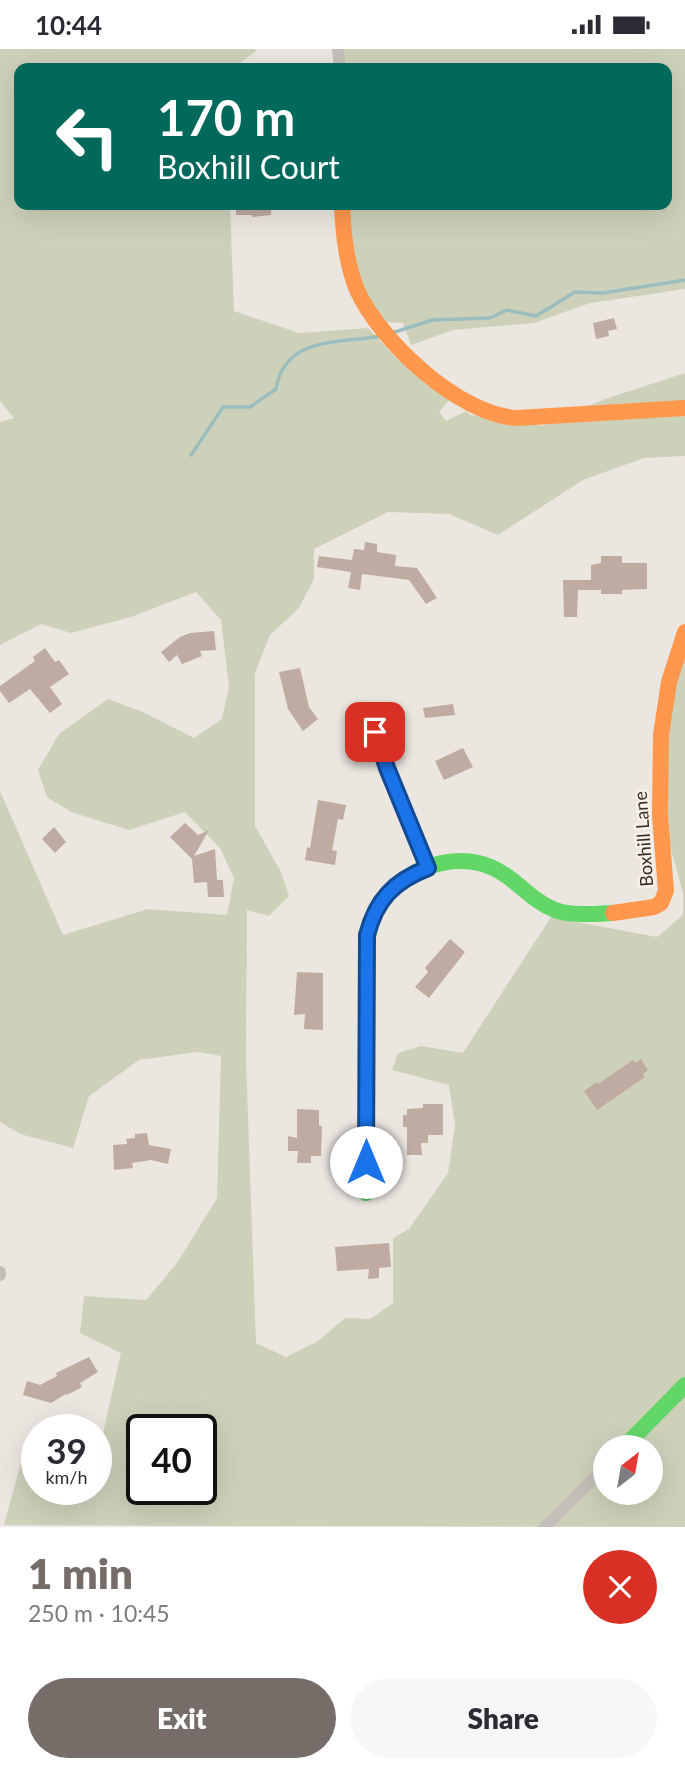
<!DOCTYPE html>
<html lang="en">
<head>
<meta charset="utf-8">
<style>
	:root { --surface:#fff; --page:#f7f7f7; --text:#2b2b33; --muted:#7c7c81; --accent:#766d68 }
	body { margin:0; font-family:Lato,sans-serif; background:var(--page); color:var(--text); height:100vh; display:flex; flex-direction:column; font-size:26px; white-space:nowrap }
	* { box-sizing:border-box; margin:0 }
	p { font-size:23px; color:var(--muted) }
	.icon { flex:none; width:38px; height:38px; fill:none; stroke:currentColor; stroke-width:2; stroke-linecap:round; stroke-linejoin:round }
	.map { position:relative; height:1478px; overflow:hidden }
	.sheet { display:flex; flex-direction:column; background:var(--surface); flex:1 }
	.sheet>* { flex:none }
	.banner { position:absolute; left:14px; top:14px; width:658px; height:147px; border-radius:14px; box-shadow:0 7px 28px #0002; background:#00695c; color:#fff; overflow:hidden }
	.needle { width:46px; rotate:31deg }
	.buttons { position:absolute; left:593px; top:1386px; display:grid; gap:14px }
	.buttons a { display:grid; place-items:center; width:70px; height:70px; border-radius:50%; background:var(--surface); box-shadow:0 7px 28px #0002; font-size:35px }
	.speed { position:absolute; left:21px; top:1365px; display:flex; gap:14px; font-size:35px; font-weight:700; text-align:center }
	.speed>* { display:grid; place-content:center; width:91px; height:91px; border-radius:50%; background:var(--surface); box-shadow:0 7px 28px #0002; line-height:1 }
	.speed small { font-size:18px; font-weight:400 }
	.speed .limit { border:4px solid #111; border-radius:10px; background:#fff; color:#111 }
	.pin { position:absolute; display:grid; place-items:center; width:60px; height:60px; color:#fff; margin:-30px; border-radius:14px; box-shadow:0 4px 10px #0006 }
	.me { position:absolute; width:77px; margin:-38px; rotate:0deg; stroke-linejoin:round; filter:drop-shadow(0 0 5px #0008) }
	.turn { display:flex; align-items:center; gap:24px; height:147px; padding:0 28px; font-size:32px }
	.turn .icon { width:91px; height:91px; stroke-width:2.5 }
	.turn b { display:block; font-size:49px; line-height:60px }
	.round { display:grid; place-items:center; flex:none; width:74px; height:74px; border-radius:37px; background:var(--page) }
	.overview { display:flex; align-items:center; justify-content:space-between; height:119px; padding:0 28px }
	h1 { font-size:42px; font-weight:800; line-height:52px; color:var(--accent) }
	.cta { display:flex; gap:14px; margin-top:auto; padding:14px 28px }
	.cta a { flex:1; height:80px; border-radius:42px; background:var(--accent); color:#fff; font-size:28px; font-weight:800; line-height:80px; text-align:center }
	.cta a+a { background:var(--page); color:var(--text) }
	.status { display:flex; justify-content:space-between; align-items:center; height:49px; padding:0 35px; background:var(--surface); direction:ltr }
	.status svg { height:19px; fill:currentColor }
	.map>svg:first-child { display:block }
	.green { fill:#cdd1ba; fill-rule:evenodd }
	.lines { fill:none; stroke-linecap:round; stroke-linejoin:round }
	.stream { stroke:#9cbdbd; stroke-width:3.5 }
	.building { fill:#bfaba2 }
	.street { stroke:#c5bfb9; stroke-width:12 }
	.fast { stroke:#63d668; stroke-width:16 }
	.slow { stroke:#ff974d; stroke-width:16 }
	.route-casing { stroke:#114b97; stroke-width:18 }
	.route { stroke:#1a73e8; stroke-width:12 }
	.labels { text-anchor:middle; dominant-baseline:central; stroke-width:5; stroke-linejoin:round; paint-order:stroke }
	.street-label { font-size:18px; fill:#362c28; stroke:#f9f1e7 }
</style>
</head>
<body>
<div class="status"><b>10:44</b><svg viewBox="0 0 49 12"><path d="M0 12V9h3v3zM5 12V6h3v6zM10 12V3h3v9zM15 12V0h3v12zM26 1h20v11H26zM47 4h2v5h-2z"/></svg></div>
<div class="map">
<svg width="685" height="1478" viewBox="0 0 685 1478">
	<rect width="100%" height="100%" fill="#ece6e0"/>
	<!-- green -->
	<g class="green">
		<path d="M0,0H255L256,2L233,19H19V156H230L234,262L299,284L368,279L397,310L441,340L450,350L439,363L446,372L466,362L471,366L542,377L605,350L685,324V407L644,409L583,431L498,486L449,465L388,463L314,500V530L299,559L270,586L255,624V777L281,823L289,847L269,867L247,861L246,1010L256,1294L286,1308L318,1292L345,1269L370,1270L393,1254V1189L409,1180L448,1124L455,1076L449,1036L392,1021L398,1004L421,997L463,1004L551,868L657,888L683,866V844L666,782L669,668L685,599V1478L4,1476L21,1413L37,1389V1440H96V1402H99L121,1304L80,1284L84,1247L146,1251L177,1214L217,1149L221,1007L198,1003L139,1011L89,1047L73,1099L20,1085L0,1073V742L63,886L148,860L227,866L234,829L220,799L185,763L129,781L71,763L47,748L38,721L59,685L108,650L143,663L194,689L222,670L229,638L221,571L196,543L131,568L71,584L41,575L0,596V373L14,369L0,352ZM142,1381H201V1440H142ZM606,1398H651V1444H606Z"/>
		<path d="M344,0H685V240L590,254L534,274L453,281L411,296L403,274L385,273C352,230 351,208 347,156H667V19H346Z"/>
	</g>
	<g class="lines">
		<!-- stream -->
		<g class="stream">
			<polyline points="392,284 432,271 490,269 507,261 536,267 575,243 603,244 685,231"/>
			<path d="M191,406L223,358H250L276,340C285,286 341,295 381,287"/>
		</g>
	</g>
	<!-- building -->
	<g class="building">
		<polygon points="236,156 271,156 271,166 252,168 252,166 236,166"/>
		<polygon points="614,269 617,280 608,282 609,287 596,290 593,274"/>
		<polygon points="365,493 377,495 377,503 396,506 395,517 417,519 437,549 426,555 409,531 362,525 360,541 348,539 351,523 317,518 319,507 352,511 354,500 364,501"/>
		<polygon points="601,507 622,507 622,514 647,514 647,540 622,541 622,545 601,545 601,541 578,541 577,568 564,568 563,531 591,531 591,516 601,514"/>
		<polygon points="214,582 216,601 200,602 202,607 182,615 177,606 169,613 161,603 180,588 190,584"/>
		<polygon points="45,599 55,613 59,611 69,625 50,638 62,655 50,664 30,640 9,654 0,642 0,637 35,612 33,608"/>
		<polygon points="300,619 309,658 318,670 303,682 288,660 279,623"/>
		<polygon points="453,655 455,666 425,669 423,659"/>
		<polygon points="463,699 473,718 444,731 435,712"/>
		<polygon points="318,751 346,756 343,771 338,770 332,801 337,802 335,816 305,811 307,798 310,799"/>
		<polygon points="185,774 198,786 209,781 194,807 215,800 217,831 223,831 224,848 208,848 207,833 194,834 192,810 170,788"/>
		<polygon points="54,778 66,793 55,804 42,790"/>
		<polygon points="450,890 465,903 429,949 415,938 428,923 425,919"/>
		<polygon points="297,923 323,924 323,981 304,980 305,965 294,966"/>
		<polygon points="641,1010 648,1021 643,1025 645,1028 597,1061 584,1042 597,1033 598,1035 633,1011 635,1014"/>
		<polygon points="423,1055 443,1055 443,1086 428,1086 428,1094 421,1094 422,1106 407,1106 407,1078 403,1078 403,1066 407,1066 407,1060 423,1059"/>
		<polygon points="297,1060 319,1061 319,1077 322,1077 321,1107 311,1107 311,1114 297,1114 298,1102 288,1102 288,1087 297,1089"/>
		<polygon points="147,1084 149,1096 171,1100 168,1115 151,1111 132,1114 133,1119 114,1121 113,1096 127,1095 126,1090 135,1089 135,1085"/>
		<polygon points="389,1194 391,1218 379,1219 379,1229 368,1230 369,1220 337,1222 335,1198"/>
		<polygon points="89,1308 98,1323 80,1334 82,1338 67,1346 66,1345 51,1354 23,1346 27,1332 40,1336 57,1327 56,1324"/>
	</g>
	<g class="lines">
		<!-- street -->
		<g class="street">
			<polyline points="338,0 340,19"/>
			<polyline points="375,683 387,719 428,819"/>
			<polyline points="0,1223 0,1226"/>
			<polyline points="545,1478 606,1417"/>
		</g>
		<!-- fast -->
		<g class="fast">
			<path d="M366,1144V901C368,887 370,873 377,860C397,822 453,800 493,819C516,829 531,852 555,861C572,867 595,865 613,864"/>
			<polyline points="624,1398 685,1336"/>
		</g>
		<!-- slow -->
		<g class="slow">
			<path d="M342,156C343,185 346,214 357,241C380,292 459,366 517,369L685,359"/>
			<polyline points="613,864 654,858 661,854 666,842 660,766 661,686 669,633 685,583"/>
		</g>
	</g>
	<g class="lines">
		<!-- route casing -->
		<g class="route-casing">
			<path id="route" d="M366,1113L367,886C376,851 394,832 428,819L387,719L375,683"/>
		</g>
		<!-- route -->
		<use href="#route" class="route"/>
	</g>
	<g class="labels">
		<!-- street labels -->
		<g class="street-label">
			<text transform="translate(643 790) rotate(-94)">Boxhill Lane</text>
		</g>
	</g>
</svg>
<div class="buttons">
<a><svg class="needle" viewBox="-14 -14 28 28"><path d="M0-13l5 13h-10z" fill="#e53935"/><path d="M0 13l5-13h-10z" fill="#7c7c81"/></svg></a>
</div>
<div class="speed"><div>39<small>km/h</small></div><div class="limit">40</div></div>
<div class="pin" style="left:375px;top:683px;background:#d93025"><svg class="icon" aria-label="arrive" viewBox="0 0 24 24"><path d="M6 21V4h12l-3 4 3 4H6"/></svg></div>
<svg class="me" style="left:366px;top:1113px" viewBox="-20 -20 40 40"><circle r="19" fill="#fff"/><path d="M0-13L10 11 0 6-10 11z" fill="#1a73e8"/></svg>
<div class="banner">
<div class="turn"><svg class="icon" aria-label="left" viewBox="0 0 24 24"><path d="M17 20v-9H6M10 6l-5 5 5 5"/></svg><div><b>170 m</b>Boxhill Court</div></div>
</div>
</div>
<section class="sheet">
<div class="overview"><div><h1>1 min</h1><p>250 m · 10:45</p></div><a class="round" style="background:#d93025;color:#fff"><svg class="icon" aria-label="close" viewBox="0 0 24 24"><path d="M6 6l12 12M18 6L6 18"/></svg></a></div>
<div class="cta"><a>Exit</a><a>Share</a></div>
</section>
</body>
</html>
